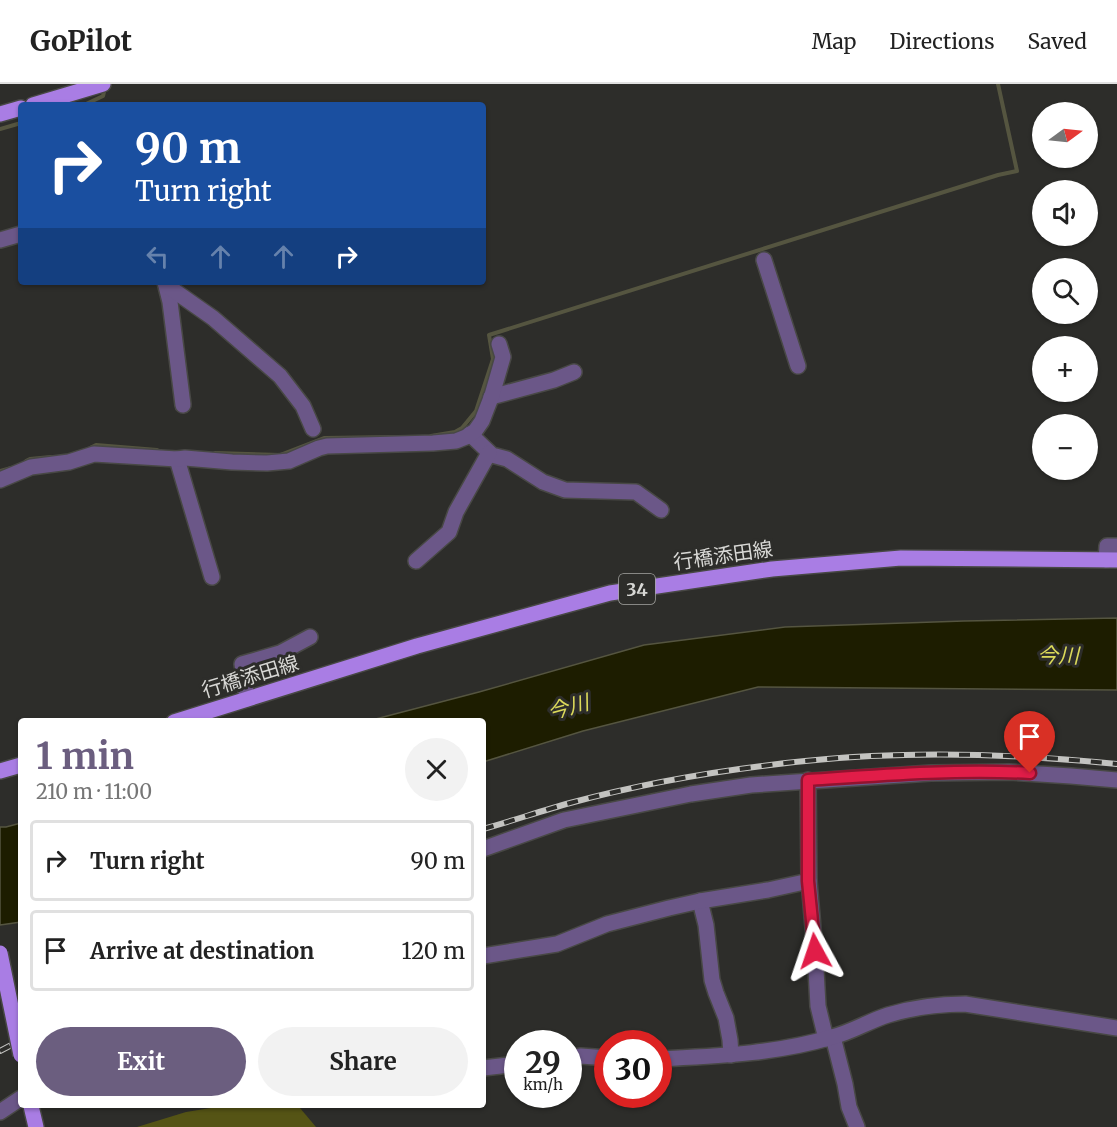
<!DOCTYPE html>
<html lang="en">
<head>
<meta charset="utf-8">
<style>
	:root { --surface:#fff; --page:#f2f2f2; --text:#222; --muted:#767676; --line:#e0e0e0; --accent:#6b5e7f }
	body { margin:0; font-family:Merriweather,"Noto Sans JP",serif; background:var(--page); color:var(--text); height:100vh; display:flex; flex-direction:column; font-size:22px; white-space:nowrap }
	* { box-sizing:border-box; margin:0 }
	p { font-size:20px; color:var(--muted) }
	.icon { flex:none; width:33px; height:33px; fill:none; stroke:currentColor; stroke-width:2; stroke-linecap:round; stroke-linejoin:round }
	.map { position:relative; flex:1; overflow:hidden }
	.sheet { position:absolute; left:18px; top:634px; width:468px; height:390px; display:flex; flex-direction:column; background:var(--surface); border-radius:6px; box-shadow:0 2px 4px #0004 }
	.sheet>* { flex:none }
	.banner { position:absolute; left:18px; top:18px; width:468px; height:183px; border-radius:6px; box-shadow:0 2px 4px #0004; background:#1a4fa0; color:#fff; overflow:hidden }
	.needle { width:39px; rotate:75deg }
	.fabs { position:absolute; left:1032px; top:18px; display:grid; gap:12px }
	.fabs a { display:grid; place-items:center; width:66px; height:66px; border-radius:50%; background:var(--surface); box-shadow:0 2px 4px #0004; font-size:30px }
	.speed { position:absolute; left:504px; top:946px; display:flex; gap:12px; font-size:30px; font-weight:700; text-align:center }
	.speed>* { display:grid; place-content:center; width:78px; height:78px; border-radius:50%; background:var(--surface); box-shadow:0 2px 4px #0004; line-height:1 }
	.speed small { font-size:15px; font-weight:400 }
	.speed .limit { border:9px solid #d22; background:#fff; color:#111 }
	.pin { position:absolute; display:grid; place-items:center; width:51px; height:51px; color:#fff; margin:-62px -26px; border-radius:50% 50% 50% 0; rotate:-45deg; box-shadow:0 0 6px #0007 }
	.pin .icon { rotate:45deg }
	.me { position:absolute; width:66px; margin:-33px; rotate:355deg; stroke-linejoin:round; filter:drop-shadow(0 0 4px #0008) }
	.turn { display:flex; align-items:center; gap:21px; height:126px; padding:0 18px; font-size:27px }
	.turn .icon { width:78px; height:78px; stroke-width:2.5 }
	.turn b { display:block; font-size:42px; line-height:51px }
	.lanes { display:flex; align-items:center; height:57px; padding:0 18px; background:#0003; justify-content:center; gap:30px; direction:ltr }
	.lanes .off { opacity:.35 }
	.round { display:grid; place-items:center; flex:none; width:63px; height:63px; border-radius:32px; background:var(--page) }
	.summary { display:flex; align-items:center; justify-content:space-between; height:102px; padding:0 18px }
	h1 { font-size:36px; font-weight:700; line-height:45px; color:var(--accent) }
	.primary-button { display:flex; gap:12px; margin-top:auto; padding:12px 18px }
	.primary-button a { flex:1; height:69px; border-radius:36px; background:var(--accent); color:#fff; font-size:24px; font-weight:700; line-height:69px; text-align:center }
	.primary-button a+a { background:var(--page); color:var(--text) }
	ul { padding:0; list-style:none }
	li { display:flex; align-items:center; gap:18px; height:81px; margin:0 12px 9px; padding:0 6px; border:3px solid var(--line); border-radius:6px }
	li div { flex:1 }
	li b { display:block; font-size:22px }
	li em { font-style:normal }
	header { display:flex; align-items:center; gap:36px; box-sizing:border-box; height:84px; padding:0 30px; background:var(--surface); border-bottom:2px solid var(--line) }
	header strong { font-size:28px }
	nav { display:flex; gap:33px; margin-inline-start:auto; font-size:21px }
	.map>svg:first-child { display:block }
	.green { fill:#555415 }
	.water { fill:#1d1d00; stroke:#555540; stroke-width:1.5 }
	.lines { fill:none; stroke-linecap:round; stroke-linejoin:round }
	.stream { stroke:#555540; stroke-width:4 }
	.minor-casing { stroke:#484845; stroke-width:18 }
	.major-casing { stroke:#484845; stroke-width:18 }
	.minor { stroke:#6b5788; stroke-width:15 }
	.major { stroke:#a97de4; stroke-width:15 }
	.rail-casing { stroke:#c3c3c0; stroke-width:6 }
	.rail { stroke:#2d2d2a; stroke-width:4; stroke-dasharray:11; stroke-linecap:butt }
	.major-bridge-casing { stroke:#484845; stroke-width:18; stroke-linecap:butt }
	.major-bridge { stroke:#a97de4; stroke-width:15 }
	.route-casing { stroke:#92132f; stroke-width:15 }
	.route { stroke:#e11d48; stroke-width:10 }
	.labels { text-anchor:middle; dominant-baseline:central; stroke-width:6; stroke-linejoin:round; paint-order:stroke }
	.shield { fill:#2d2d2a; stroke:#a5a5a2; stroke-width:1.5 }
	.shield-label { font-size:18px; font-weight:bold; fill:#d8d8d5 }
	.street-label { font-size:20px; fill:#d8d8d5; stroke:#2d2d2a }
	.water-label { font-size:21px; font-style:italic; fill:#dcda5a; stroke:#2d2d2a }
</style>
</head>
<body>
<header>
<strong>GoPilot</strong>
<nav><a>Map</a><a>Directions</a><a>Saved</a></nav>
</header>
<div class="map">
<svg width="1117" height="1043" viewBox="0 0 1117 1043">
	<rect width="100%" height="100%" fill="#2d2d2a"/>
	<!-- green -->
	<polygon class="green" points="223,1022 286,1022 300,1024 316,1043 137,1043 186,1028"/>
	<!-- water -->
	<g class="water">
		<polygon points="1117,534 1117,606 758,603 583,647 483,678 483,638 368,637 479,608 644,561 785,543 964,537"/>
		<polygon points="21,739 21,838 0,841 0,743 6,743"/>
	</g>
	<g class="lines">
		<!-- stream -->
		<g class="stream">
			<polyline points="84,21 103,12 105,4"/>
			<polyline points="0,45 21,39"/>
			<polyline points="431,352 455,348 462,344 476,327 493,275 489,251 998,91 1017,87 998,0"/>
			<polyline points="90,364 96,361 157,366"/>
			<polyline points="215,369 280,371 324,354 396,353"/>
			<polyline points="26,377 30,375 51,373"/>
			<polyline points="0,387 11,384"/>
		</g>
		<!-- minor casing -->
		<g class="minor-casing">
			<g id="minor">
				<polyline points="0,156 21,150"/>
				<polyline points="764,176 798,282"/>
				<polyline points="165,198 170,218 183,321"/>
				<polyline points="166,201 213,234 280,292 303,322 313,345"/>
				<polyline points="491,313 554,296 574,288"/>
				<polyline points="470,350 492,371 507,375 543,398 565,406 636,408 661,426"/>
				<polyline points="177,375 212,493"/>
				<polyline points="0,396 31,383 69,378 94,370 177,375 185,374 232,378 267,379 289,377 319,364 327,362 433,359 456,357 466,353 475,347 482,337 492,311 503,273 499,260"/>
				<polyline points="1106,476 1107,462 1117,462"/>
				<polyline points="416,477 449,448 456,428 489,369"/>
				<polyline points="247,615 242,580 280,569 310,553"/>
				<polyline points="808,696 809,797 815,867 818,922 826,955"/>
				<polyline points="483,765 564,736 691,710 751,701 931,689 1009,688 1071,692 1117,696"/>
				<polyline points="700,817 706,841 712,896 716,909 726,934 730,956 731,971"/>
				<polyline points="483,872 557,860 607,840 669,824 700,817 768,806 809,797"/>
				<polyline points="833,953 845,1000 849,1023 857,1043"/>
				<polyline points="568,974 581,972 608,974"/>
				<path d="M658,975C716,972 776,970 832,953C852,948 869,937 888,931C914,923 939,920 965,920L1117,944"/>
				<polyline points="483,984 518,980"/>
				<polyline points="0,1028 21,1014"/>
			</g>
		</g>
		<!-- major casing -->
		<g class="major-casing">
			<g id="major">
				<polyline points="33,21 103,0"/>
				<polyline points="0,30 21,24"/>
				<polyline points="174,638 417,562 610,509 772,485 901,474 1117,476"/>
				<polyline points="0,687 21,681"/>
				<polyline points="31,1022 36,1043"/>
			</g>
		</g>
		<!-- minor -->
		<use href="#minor" class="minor"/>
		<!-- major -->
		<use href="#major" class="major"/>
		<!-- rail casing -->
		<g class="rail-casing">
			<g id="rail">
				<path d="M483,745C512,737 541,727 570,719C633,702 698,690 762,682C880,666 999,668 1117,680"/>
				<polyline points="0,967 21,956"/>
			</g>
		</g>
		<!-- rail -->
		<use href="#rail" class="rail"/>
		<!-- major-bridge casing -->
		<g class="major-bridge-casing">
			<polyline id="major-bridge" points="0,869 21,971"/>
		</g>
		<!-- major-bridge -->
		<use href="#major-bridge" class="major-bridge"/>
	</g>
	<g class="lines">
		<!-- route casing -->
		<g class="route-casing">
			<path id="route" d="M815,867L808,797V696C882,691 956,685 1030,689"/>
		</g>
		<!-- route -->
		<use href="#route" class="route"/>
	</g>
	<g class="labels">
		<!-- shield labels -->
		<rect class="shield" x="619" y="490" width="36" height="30" rx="4.5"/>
		<g class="shield-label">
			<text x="637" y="505">34</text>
		</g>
		<!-- street labels -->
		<g class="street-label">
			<text transform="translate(723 471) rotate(-8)">行橋添田線</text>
			<text transform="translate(250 592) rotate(-17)">行橋添田線</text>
		</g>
		<!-- water labels -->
		<g class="water-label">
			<text x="1058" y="571">今川</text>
			<text transform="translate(568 623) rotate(-15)">今川</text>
		</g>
	</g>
</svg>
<div class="fabs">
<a><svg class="needle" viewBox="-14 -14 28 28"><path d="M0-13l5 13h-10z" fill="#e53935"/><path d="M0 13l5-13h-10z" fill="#767676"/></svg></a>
<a><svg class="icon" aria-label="sound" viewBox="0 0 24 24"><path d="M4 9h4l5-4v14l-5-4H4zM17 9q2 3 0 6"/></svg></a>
<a><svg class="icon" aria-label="search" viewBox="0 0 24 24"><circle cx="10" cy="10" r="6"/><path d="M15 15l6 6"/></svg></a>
<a>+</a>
<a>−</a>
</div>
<div class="speed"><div>29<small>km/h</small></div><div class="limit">30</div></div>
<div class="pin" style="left:1030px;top:689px;background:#d93025"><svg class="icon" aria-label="arrive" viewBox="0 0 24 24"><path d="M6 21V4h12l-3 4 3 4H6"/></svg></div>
<svg class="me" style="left:815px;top:867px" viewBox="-20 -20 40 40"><path d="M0-17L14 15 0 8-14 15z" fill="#e11d48" stroke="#fff" stroke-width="4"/></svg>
<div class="banner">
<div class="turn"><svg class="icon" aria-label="right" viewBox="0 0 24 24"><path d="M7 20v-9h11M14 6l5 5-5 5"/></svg><div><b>90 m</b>Turn right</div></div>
<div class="lanes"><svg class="icon off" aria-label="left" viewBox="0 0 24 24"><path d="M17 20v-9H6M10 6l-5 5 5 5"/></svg><svg class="icon off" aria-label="ahead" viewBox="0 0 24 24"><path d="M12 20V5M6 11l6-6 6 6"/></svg><svg class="icon off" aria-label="ahead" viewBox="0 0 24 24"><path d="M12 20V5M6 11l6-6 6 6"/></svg><svg class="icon" aria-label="right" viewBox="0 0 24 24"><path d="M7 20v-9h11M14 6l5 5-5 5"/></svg></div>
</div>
<section class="sheet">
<div class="summary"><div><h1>1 min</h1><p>210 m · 11:00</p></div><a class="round"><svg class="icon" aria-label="close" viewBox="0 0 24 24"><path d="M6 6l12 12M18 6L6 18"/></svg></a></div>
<ul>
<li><svg class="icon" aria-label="right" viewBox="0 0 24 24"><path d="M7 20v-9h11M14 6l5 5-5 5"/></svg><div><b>Turn right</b></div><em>90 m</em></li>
<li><svg class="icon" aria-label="arrive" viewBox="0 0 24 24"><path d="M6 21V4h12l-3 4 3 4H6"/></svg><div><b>Arrive at destination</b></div><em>120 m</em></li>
</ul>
<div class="primary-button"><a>Exit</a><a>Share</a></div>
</section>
</div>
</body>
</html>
